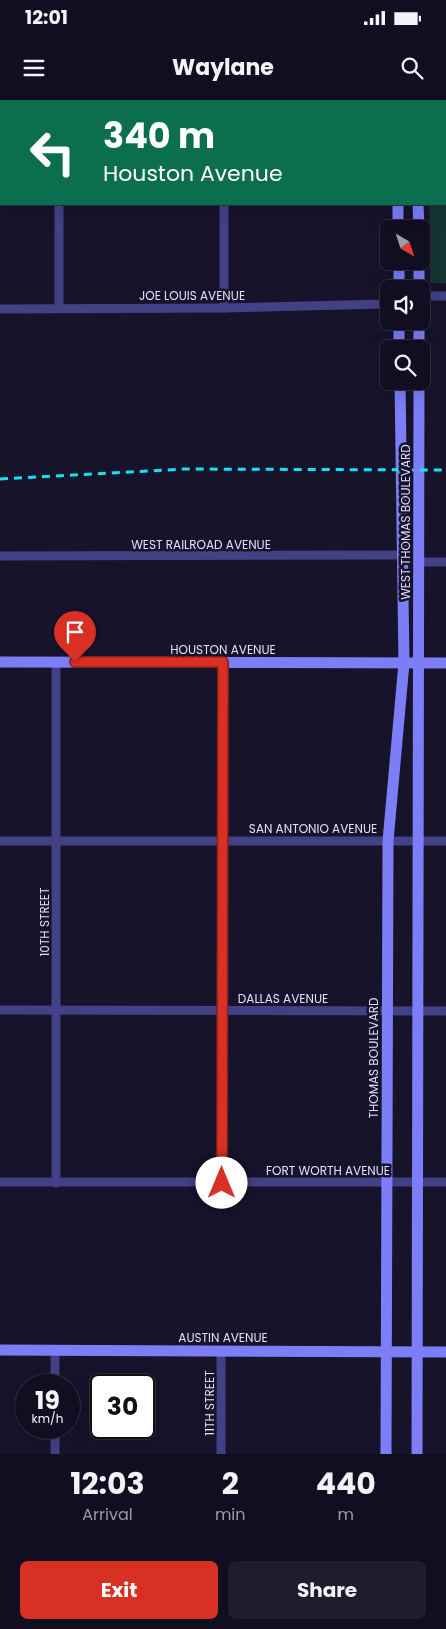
<!DOCTYPE html>
<html lang="en">
<head>
<meta charset="utf-8">
<style>
	:root { --surface:#100e20; --page:#1e1c2d; --text:#f1f3f6; --muted:#9c9ca5; --line:#302e3e; --accent:#d93025 }
	body { margin:0; font-family:Poppins,sans-serif; background:var(--page); color:var(--text); height:100vh; display:flex; flex-direction:column; font-size:19px; white-space:nowrap }
	* { box-sizing:border-box; margin:0 }
	p { font-size:16px; color:var(--muted) }
	.icon { flex:none; width:28px; height:28px; fill:none; stroke:currentColor; stroke-width:2; stroke-linecap:round; stroke-linejoin:round }
	.map { position:relative; height:1354px; overflow:hidden }
	.sheet { display:flex; flex-direction:column; background:var(--surface); flex:1 }
	.sheet>* { flex:none }
	.guide { position:absolute; left:0px; top:0px; width:446px; height:105px; box-shadow:0 5px 20px #0002,0 0 0 1px var(--line); background:#0b6e4f; color:#fff; overflow:hidden }
	.needle { width:32px; rotate:141deg }
	.buttons { position:absolute; left:380px; top:120px; display:grid; gap:10px }
	.buttons a { display:grid; place-items:center; width:50px; height:50px; border-radius:8px; background:var(--surface); box-shadow:0 5px 20px #0002,0 0 0 1px var(--line); font-size:25px }
	.speed { position:absolute; left:15px; top:1274px; display:flex; gap:10px; font-size:25px; font-weight:700; text-align:center }
	.speed>* { display:grid; place-content:center; width:65px; height:65px; border-radius:50%; background:var(--surface); box-shadow:0 5px 20px #0002,0 0 0 1px var(--line); line-height:1 }
	.speed small { font-size:12px; font-weight:400 }
	.speed .limit { border:2px solid #111; border-radius:8px; background:#fff; color:#111 }
	.pin { position:absolute; display:grid; place-items:center; width:42px; height:42px; color:#fff; margin:-51px -21px; border-radius:50% 50% 50% 0; rotate:-45deg; box-shadow:0 0 5px #0007 }
	.pin .icon { rotate:45deg }
	.me { position:absolute; width:55px; margin:-28px; rotate:0deg; stroke-linejoin:round; filter:drop-shadow(0 0 4px #0008) }
	.turn { display:flex; align-items:center; gap:18px; height:105px; padding:0 20px; font-size:22px }
	.turn .icon { width:65px; height:65px; stroke-width:2.5 }
	.turn b { display:block; font-size:35px; line-height:42px }
	.eta { display:flex; justify-content:space-evenly; align-items:center; height:85px; text-align:center }
	.eta b { font-size:30px; font-weight:700; line-height:35px }
	.primary-button { display:flex; gap:10px; margin-top:auto; padding:10px 20px }
	.primary-button a { flex:1; height:58px; border-radius:8px; background:var(--accent); color:#fff; font-size:20px; font-weight:700; line-height:58px; text-align:center }
	.primary-button a+a { background:var(--page); color:var(--text) }
	.status { display:flex; justify-content:space-between; align-items:center; height:35px; padding:0 25px; background:var(--surface); direction:ltr }
	.status svg { height:14px; fill:currentColor }
	header { display:flex; justify-content:space-between; align-items:center; height:65px; padding:0 20px; background:var(--surface); font-size:22px; font-weight:700 }
	.map>svg:first-child { display:block }
	.green { fill:#163432 }
	.lines { fill:none; stroke-linecap:round; stroke-linejoin:round }
	.street { stroke:#424186; stroke-width:9 }
	.secondary { stroke:#7c7df7; stroke-width:11 }
	.rail { stroke:#17e2f0; stroke-width:3; stroke-dasharray:8 6; stroke-linecap:butt }
	.route-casing { stroke:#8d1f18; stroke-width:12 }
	.route { stroke:#d93025; stroke-width:9 }
	.labels { text-anchor:middle; dominant-baseline:central; stroke-width:5; stroke-linejoin:round; paint-order:stroke }
	.street-label { font-size:12px; fill:#e1dffd; stroke:#16132b }
</style>
</head>
<body>
<div class="status"><b>12:01</b><svg viewBox="0 0 49 12"><path d="M0 12V9h3v3zM5 12V6h3v6zM10 12V3h3v9zM15 12V0h3v12zM26 1h20v11H26zM47 4h2v5h-2z"/></svg></div>
<header><svg class="icon" aria-label="menu" viewBox="0 0 24 24"><path d="M4 6h16M4 12h16M4 18h16"/></svg>Waylane<svg class="icon" aria-label="search" viewBox="0 0 24 24"><circle cx="10" cy="10" r="6"/><path d="M15 15l6 6"/></svg></header>
<div class="map">
<svg width="446" height="1354" viewBox="0 0 446 1354">
	<rect width="100%" height="100%" fill="#16132b"/>
	<!-- green -->
	<polygon class="green" points="429,0 446,0 446,183 430,183 429,104 445,104 445,1"/>
	<g class="lines">
		<!-- street -->
		<g class="street">
			<polyline points="58,0 58,1"/>
			<polyline points="224,0 224,1"/>
			<polyline points="0,39 1,39"/>
			<polyline points="59,104 59,208"/>
			<polyline points="224,104 224,208"/>
			<polyline points="421,196 446,196"/>
			<polyline points="0,209 224,208 385,204"/>
			<polyline points="0,456 402,455"/>
			<polyline points="418,462 446,462"/>
			<polyline points="0,741 446,741"/>
			<polyline points="0,910 446,911"/>
			<polyline points="0,1082 446,1082"/>
			<polyline points="56,1083 56,562"/>
			<polyline points="222,1083 223,562"/>
			<polyline points="55,1285 55,1251"/>
			<polyline points="55,1354 55,1328"/>
			<polyline points="221,1354 221,1251"/>
		</g>
		<!-- secondary -->
		<g class="secondary">
			<polyline points="396,0 396,1"/>
			<polyline points="418,0 418,1"/>
			<polyline points="398,104 398,129"/>
			<polyline points="418,104 419,129"/>
			<polyline points="399,161 399,189"/>
			<polyline points="419,161 419,189"/>
			<polyline points="399,221 399,249"/>
			<polyline points="419,249 419,221"/>
			<polyline points="0,562 446,563"/>
			<polyline points="0,1250 446,1252"/>
			<polyline points="386,1354 388,741 404,563 400,281"/>
			<polyline points="417,1354 419,281"/>
		</g>
		<!-- rail -->
		<polyline class="rail" points="0,379 184,369 446,370"/>
	</g>
	<g class="lines">
		<!-- route casing -->
		<g class="route-casing">
			<polyline id="route" points="75,562 223,562 222,1083"/>
		</g>
		<!-- route -->
		<use href="#route" class="route"/>
	</g>
	<g class="labels">
		<!-- street labels -->
		<g class="street-label">
			<text x="192" y="195">JOE LOUIS AVENUE</text>
			<text transform="translate(405 422) rotate(-90)">WEST THOMAS BOULEVARD</text>
			<text x="201" y="444">WEST RAILROAD AVENUE</text>
			<text x="223" y="549">HOUSTON AVENUE</text>
			<text x="313" y="728">SAN ANTONIO AVENUE</text>
			<text transform="translate(44 822) rotate(-90)">10TH STREET</text>
			<text x="283" y="898">DALLAS AVENUE</text>
			<text transform="translate(373 958) rotate(-90)">THOMAS BOULEVARD</text>
			<text x="328" y="1070">FORT WORTH AVENUE</text>
			<text x="223" y="1237">AUSTIN AVENUE</text>
			<text transform="translate(209 1303) rotate(-90)">11TH STREET</text>
		</g>
	</g>
</svg>
<div class="buttons">
<a><svg class="needle" viewBox="-14 -14 28 28"><path d="M0-13l5 13h-10z" fill="#e53935"/><path d="M0 13l5-13h-10z" fill="#9c9ca5"/></svg></a>
<a><svg class="icon" aria-label="sound" viewBox="0 0 24 24"><path d="M4 9h4l5-4v14l-5-4H4zM17 9q2 3 0 6"/></svg></a>
<a><svg class="icon" aria-label="search" viewBox="0 0 24 24"><circle cx="10" cy="10" r="6"/><path d="M15 15l6 6"/></svg></a>
</div>
<div class="speed"><div>19<small>km/h</small></div><div class="limit">30</div></div>
<div class="pin" style="left:75px;top:562px;background:#d93025"><svg class="icon" aria-label="arrive" viewBox="0 0 24 24"><path d="M6 21V4h12l-3 4 3 4H6"/></svg></div>
<svg class="me" style="left:222px;top:1083px" viewBox="-20 -20 40 40"><circle r="19" fill="#fff"/><path d="M0-13L10 11 0 6-10 11z" fill="#d93025"/></svg>
<div class="guide">
<div class="turn"><svg class="icon" aria-label="left" viewBox="0 0 24 24"><path d="M17 20v-9H6M10 6l-5 5 5 5"/></svg><div><b>340 m</b>Houston Avenue</div></div>
</div>
</div>
<section class="sheet">
<div class="eta">
<div><b>12:03</b><p>Arrival</p></div>
<div><b>2</b><p>min</p></div>
<div><b>440</b><p>m</p></div>
</div>
<div class="primary-button"><a>Exit</a><a>Share</a></div>
</section>
</body>
</html>
